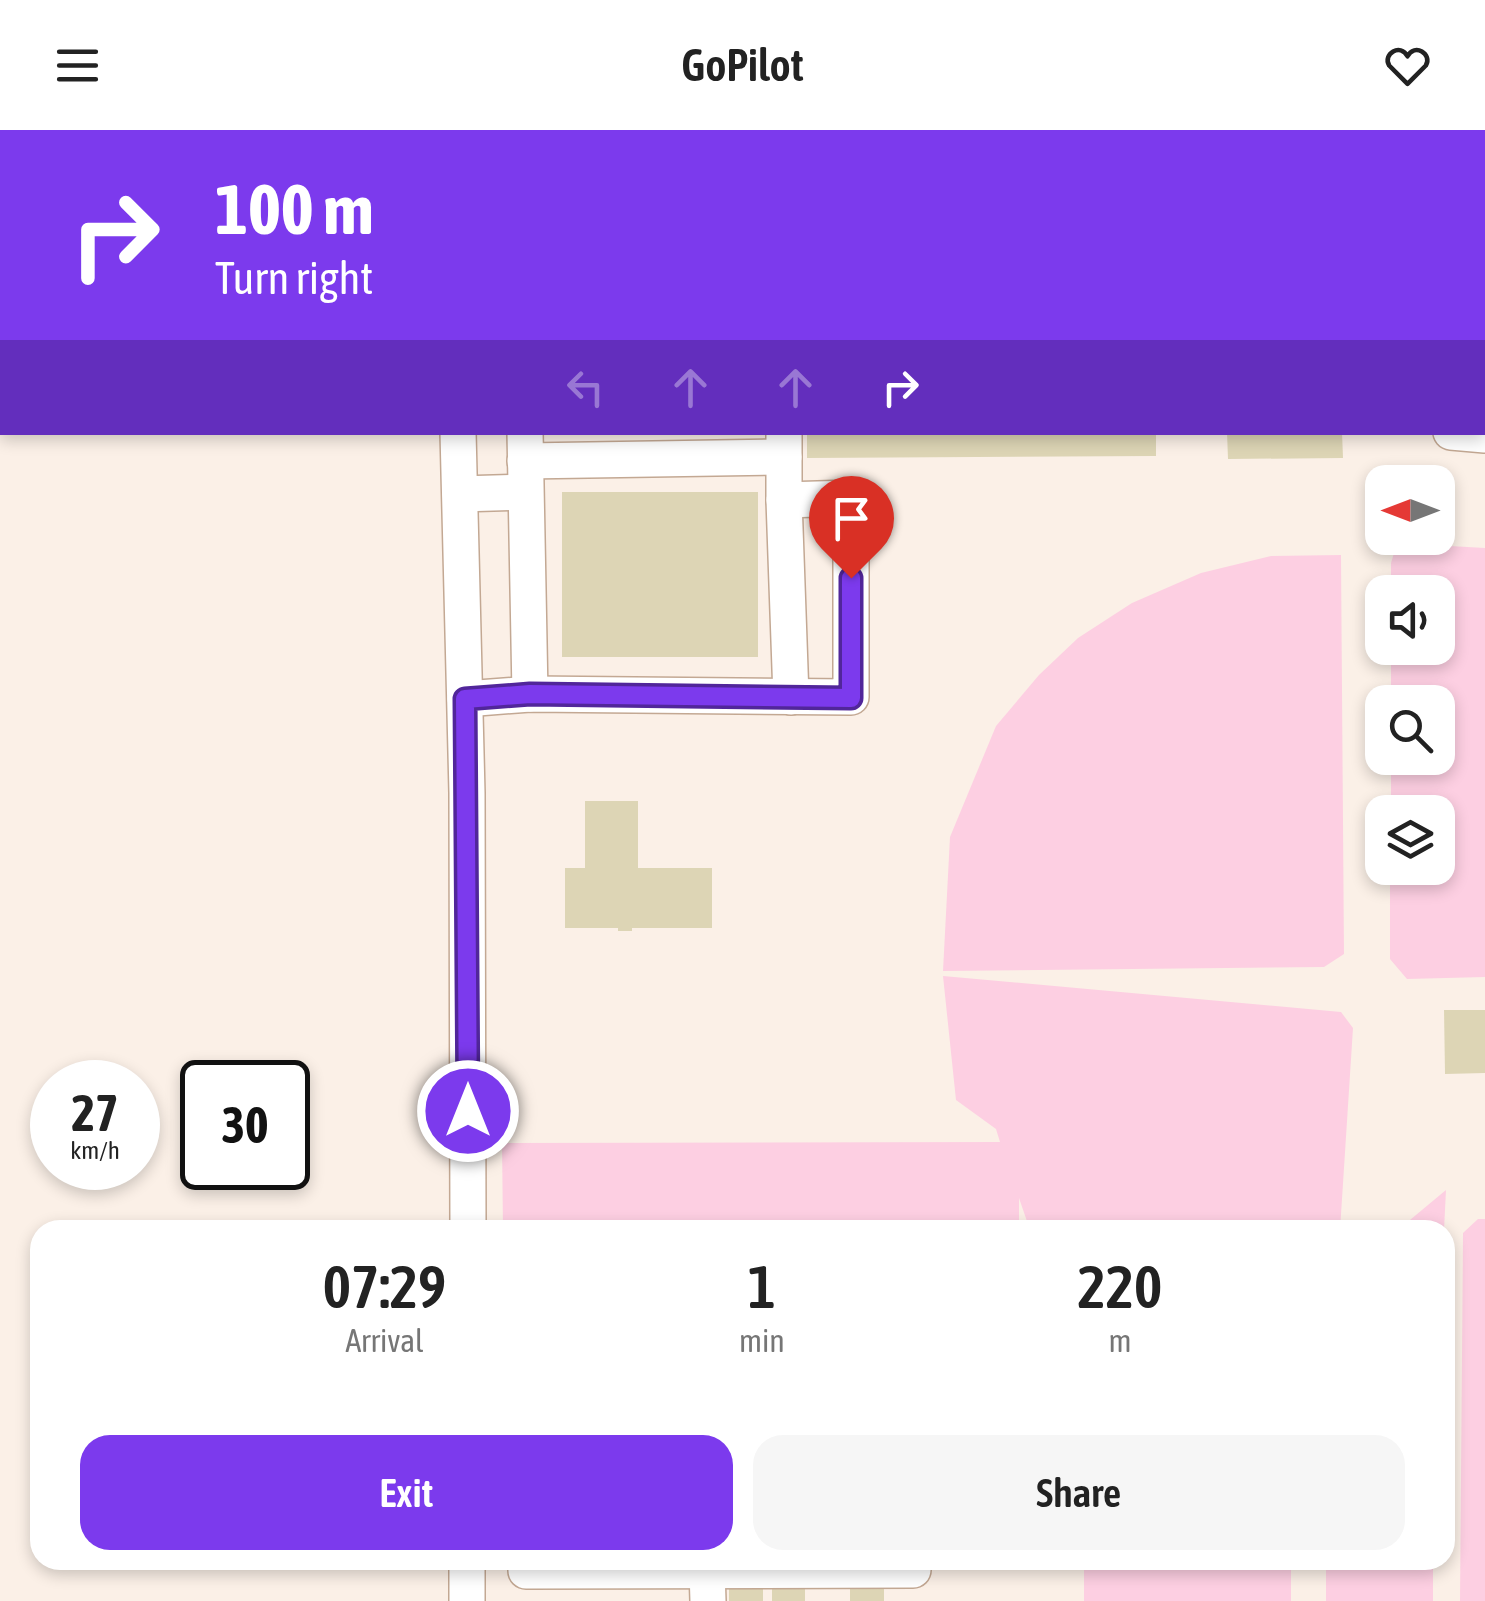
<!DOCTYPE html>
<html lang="en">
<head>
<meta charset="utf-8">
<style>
	:root { --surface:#fff; --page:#f6f6f6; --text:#222; --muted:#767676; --accent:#7c3aed }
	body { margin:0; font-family:"Asap Condensed",sans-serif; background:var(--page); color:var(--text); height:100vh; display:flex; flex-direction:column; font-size:38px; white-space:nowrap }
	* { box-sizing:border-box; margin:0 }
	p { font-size:32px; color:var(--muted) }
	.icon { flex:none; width:55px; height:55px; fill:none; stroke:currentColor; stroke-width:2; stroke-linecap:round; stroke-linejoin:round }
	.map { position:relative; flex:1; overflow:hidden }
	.sheet { position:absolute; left:30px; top:1090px; width:1425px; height:350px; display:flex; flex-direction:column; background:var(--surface); border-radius:30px; box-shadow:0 5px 15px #0003 }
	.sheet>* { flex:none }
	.banner { position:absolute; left:0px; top:0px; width:1485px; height:305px; box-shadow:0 5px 15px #0003; background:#7c3aed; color:#fff; overflow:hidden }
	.needle { width:65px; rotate:270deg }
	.buttons { position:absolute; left:1365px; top:335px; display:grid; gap:20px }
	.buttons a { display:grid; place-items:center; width:90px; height:90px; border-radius:20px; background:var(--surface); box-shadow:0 5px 15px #0003; font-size:50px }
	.speed { position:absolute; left:30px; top:930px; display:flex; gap:20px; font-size:50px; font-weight:700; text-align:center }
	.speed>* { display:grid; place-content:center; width:130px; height:130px; border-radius:50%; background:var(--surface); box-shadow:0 5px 15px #0003; line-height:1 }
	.speed small { font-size:25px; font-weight:400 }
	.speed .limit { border:5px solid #111; border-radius:15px; background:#fff; color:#111 }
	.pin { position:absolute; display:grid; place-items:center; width:85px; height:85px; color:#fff; margin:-102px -42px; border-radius:50% 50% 50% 0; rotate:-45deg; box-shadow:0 0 10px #0007 }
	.pin .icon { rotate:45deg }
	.me { position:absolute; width:110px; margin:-55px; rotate:0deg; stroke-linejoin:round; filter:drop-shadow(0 0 8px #0008) }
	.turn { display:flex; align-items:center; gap:35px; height:210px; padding:0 50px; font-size:45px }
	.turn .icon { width:130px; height:130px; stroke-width:2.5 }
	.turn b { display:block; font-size:70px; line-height:85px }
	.lanes { display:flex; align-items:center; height:95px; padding:0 50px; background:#0003; justify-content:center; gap:50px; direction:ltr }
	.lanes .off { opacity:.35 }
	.eta { display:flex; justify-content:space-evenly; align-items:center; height:170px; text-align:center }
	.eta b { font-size:60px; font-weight:600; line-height:70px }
	.button { display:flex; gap:20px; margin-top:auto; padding:20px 50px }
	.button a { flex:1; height:115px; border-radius:30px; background:var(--accent); color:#fff; font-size:40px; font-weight:600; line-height:115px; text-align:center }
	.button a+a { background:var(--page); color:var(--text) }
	header { display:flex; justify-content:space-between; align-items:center; height:130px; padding:0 50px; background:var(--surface); font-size:45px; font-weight:600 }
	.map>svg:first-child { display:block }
	.built { fill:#fbe6d6 }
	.green { fill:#fdcfe2 }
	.building { fill:#ddd5b5 }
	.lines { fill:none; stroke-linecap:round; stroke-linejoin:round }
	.minor-casing { stroke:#c3a893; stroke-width:38 }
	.major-casing { stroke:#a24e45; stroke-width:45 }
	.minor { stroke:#fff; stroke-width:35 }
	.major { stroke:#f3a9a3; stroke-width:42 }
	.route-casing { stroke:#51269a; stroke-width:25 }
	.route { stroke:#7c3aed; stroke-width:18 }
</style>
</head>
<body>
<header><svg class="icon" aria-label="menu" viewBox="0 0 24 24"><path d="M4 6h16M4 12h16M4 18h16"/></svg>GoPilot<svg class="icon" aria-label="heart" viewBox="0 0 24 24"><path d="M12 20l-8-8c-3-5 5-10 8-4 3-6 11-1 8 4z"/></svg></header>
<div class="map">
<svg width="1485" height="1471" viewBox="0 0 1485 1471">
	<rect width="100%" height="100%" fill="#fbf0e7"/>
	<!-- built -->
	<polygon class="built" points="960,0 1485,0 1485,15 1482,2"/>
	<!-- green -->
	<g class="green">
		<polygon points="1397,413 1485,418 1485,847 1407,849 1390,829 1390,738 1438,738 1438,682 1391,682 1391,628 1438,628 1438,572 1391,572 1391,518 1438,518 1438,462 1391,462 1391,433"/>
		<polygon points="1341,425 1344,824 1324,837 943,841 950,707 996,596 1039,545 1078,508 1132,473 1201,443 1271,426"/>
		<polygon points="943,846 1341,882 1353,898 1340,1100 1030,1100 1019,1068 1019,1100 503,1100 502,1013 1000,1012 996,999 956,970"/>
		<polygon points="1446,1060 1444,1100 1398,1100"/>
		<polygon points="1478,1089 1485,1089 1485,1471 1460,1471 1463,1103"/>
		<rect x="1084" y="1430" width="207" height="41"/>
		<rect x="1326" y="1430" width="107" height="41"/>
	</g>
	<!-- building -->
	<g class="building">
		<polygon points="807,302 1156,302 1156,326 807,328"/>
		<polygon points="1227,302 1342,302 1343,328 1228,329"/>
		<rect x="562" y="362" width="196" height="165"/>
		<polygon points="585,671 638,671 638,738 712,738 712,798 632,798 632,801 618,801 618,798 565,798 565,738 585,738"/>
		<polygon points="1444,880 1485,880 1485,943 1445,944"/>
		<rect x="729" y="1452" width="34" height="19"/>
		<rect x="772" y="1452" width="33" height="19"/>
		<rect x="850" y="1452" width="34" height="19"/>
	</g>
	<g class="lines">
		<!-- minor casing -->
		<g class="minor-casing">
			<g id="minor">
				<polyline points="150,0 150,2"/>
				<polyline points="454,0 454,2"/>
				<polyline points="706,0 706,2"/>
				<polyline points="1393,0 1393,2"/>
				<polyline points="85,2 85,0"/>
				<polyline points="925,2 925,0"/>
				<polyline points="1114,2 1114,0"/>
				<polyline points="1302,2 1302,0"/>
				<polyline points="1482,245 1485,245"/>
				<polyline points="458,302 467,663 468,1100"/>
				<polyline points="525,302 530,564"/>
				<polyline points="1451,302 1485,305"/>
				<polyline points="525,331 784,327"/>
				<polyline points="460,364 525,362"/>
				<polyline points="784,370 791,567"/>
				<polyline points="465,569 530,564 851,567 851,368 784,370 784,302"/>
				<polyline points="526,1430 526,1441 913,1440"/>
				<polyline points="707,1440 708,1471"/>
				<polyline points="467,1471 467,1430"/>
			</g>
		</g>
		<!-- major casing -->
		<g class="major-casing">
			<g id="major">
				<polyline points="0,49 2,49"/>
				<polyline points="1482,50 1485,50"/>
				<polyline points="0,115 2,115"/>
				<polyline points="1482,118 1485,118"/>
			</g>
		</g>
		<!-- minor -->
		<use href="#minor" class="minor"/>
		<!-- major -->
		<use href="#major" class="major"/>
	</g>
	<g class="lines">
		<!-- route casing -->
		<g class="route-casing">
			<polyline id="route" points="468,981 465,569 530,564 851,568 851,448"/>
		</g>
		<!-- route -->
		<use href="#route" class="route"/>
	</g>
</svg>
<div class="buttons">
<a><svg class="needle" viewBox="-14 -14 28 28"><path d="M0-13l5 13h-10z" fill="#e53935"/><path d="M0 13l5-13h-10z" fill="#767676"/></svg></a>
<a><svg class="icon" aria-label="sound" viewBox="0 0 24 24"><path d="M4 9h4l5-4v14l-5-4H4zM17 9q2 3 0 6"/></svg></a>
<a><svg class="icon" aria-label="search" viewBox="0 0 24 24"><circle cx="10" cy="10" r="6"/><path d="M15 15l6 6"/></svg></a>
<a><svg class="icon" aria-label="layers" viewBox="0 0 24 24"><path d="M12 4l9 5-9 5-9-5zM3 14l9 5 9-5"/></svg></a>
</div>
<div class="speed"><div>27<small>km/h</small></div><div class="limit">30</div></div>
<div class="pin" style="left:851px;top:448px;background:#d93025"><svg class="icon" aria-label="arrive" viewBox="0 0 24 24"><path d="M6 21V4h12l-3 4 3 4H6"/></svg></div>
<svg class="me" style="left:468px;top:981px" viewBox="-20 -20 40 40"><circle r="17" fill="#7c3aed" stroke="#fff" stroke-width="3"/><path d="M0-11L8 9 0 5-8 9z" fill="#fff"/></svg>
<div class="banner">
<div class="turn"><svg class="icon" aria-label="right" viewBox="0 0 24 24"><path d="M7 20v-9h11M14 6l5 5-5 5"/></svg><div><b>100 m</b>Turn right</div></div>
<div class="lanes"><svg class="icon off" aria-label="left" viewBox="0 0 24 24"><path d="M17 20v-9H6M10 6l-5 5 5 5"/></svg><svg class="icon off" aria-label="ahead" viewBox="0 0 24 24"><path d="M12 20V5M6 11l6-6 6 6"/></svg><svg class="icon off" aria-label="ahead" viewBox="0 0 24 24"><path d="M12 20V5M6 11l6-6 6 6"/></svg><svg class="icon" aria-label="right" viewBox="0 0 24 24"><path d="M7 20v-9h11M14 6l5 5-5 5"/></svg></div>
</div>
<section class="sheet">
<div class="eta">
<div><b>07:29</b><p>Arrival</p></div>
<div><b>1</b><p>min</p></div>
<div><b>220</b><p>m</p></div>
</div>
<div class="button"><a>Exit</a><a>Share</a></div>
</section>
</div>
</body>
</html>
